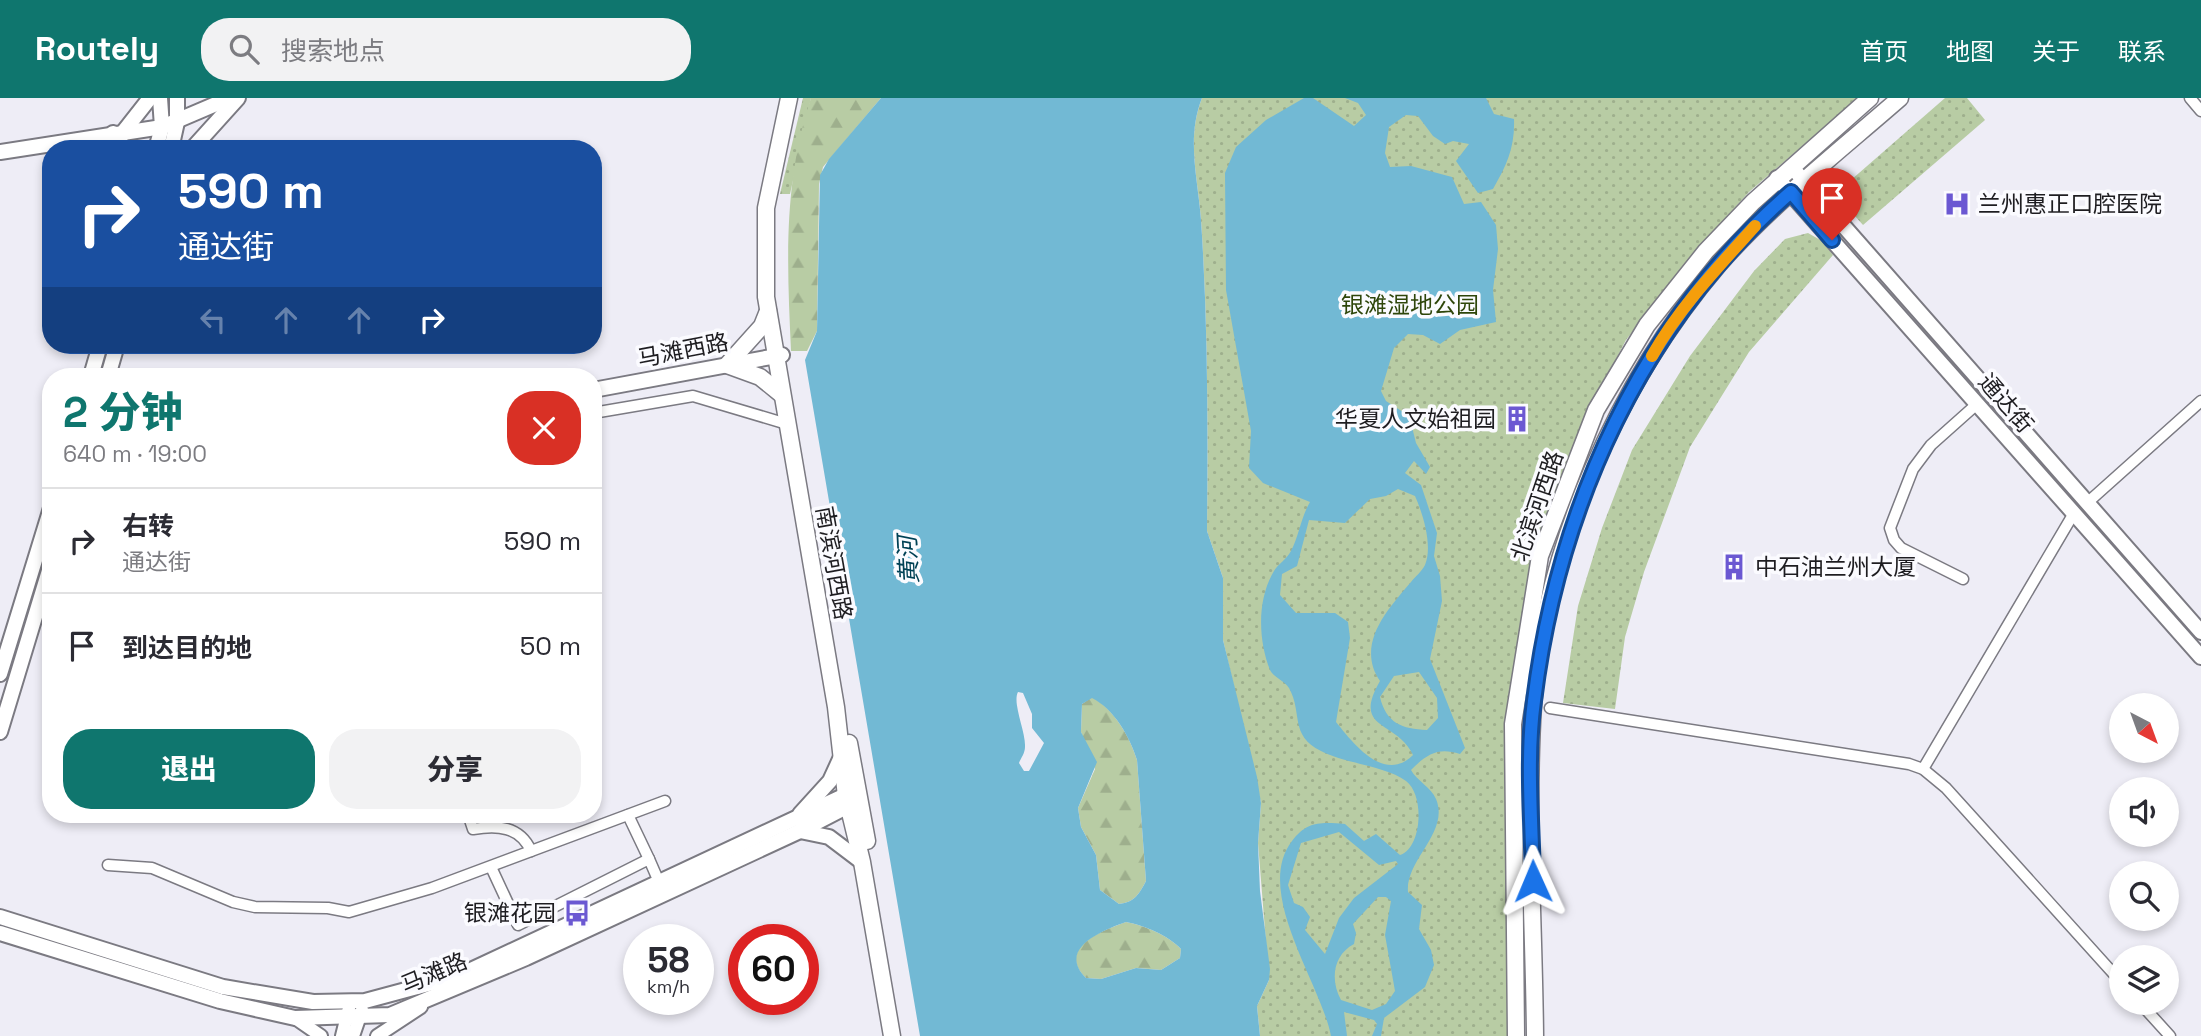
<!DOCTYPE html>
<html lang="zh">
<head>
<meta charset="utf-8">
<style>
	:root { --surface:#fff; --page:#f2f2f3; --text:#2b2b33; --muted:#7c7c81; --line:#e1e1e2; --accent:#0f766e }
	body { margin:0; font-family:"Space Grotesk","Noto Sans SC",sans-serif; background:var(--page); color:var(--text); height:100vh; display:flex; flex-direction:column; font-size:26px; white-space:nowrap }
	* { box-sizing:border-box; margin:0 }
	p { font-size:23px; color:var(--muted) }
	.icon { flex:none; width:38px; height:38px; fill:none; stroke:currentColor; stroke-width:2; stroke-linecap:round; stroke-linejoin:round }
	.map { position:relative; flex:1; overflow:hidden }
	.drawer { position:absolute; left:42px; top:270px; width:560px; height:455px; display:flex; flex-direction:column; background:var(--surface); border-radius:28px; box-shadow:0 4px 10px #0003 }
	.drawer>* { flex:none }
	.guide { position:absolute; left:42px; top:42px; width:560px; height:214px; border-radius:28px; box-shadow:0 4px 10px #0003; background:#1a4fa0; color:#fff; overflow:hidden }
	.needle { width:46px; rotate:139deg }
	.fabs { position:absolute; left:2109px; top:595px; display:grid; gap:14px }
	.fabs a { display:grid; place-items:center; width:70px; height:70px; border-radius:50%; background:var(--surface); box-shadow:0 4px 10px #0003; font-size:35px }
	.speed { position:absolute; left:623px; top:826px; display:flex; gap:14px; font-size:35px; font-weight:700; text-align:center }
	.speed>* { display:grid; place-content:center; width:91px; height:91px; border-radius:50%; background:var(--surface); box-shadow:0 4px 10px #0003; line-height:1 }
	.speed small { font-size:18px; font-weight:400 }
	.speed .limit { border:10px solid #d22; background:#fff; color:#111 }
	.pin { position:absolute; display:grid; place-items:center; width:60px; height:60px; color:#fff; margin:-72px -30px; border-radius:50% 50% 50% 0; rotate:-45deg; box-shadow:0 0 7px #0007 }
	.pin .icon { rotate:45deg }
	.me { position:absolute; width:77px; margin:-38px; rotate:359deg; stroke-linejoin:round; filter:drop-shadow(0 0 5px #0008) }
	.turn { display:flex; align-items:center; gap:24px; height:147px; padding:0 21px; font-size:32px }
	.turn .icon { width:91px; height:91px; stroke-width:2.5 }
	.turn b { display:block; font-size:49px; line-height:60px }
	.lanes { display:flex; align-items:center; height:66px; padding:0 21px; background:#0003; justify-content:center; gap:35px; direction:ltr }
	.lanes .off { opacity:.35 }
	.round { display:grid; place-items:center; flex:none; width:74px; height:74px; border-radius:28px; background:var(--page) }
	.summary { display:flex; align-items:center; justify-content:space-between; height:119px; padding:0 21px }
	h1 { font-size:42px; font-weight:800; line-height:52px; color:var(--accent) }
	.cta { display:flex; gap:14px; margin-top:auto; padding:14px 21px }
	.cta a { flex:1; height:80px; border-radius:28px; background:var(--accent); color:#fff; font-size:28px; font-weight:800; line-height:80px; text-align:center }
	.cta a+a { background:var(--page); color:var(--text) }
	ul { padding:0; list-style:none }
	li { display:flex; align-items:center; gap:21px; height:105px; padding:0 21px; border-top:2px solid var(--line) }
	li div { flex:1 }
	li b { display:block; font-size:26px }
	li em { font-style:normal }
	header { display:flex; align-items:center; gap:42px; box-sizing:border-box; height:98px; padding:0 35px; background:var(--accent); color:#fff }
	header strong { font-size:33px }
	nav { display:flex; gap:38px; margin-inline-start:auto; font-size:24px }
	.search { width:490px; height:63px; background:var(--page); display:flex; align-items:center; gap:18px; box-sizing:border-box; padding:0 24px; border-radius:28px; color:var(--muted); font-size:26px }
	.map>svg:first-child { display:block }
	.green { fill:url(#green-dots) }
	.forest { fill:url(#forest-firs) }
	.water { fill:#72b9d4; fill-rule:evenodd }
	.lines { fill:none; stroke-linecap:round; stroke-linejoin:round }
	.minor-casing { stroke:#7b7a82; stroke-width:13 }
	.tertiary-casing { stroke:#7b7a82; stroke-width:16 }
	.secondary-casing { stroke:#7b7a82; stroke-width:18 }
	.primary-casing { stroke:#7b7a82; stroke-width:19 }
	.trunk-casing { stroke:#7b7a82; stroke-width:19 }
	.minor { stroke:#fff; stroke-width:10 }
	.tertiary { stroke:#fff; stroke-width:12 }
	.secondary { stroke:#fff; stroke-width:14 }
	.primary { stroke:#fff; stroke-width:16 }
	.trunk { stroke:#fff; stroke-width:16 }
	.route-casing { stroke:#114b97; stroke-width:18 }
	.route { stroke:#1a73e8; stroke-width:12 }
	.slow { stroke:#f59e0b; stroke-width:12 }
	.labels { text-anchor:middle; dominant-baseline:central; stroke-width:7; stroke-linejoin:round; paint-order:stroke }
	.poi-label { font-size:23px; fill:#1e1d21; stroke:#fbfbff; text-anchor:start }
	.park-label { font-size:23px; fill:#2e460a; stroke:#fbfbff }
	.street-label { font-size:23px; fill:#1e1d21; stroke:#fbfbff }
	.water-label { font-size:24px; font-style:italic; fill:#004155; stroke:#fbfbff }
</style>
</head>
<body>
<header>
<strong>Routely</strong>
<div class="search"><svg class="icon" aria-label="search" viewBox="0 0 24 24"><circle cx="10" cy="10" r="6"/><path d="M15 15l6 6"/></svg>搜索地点</div>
<nav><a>首页</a><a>地图</a><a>关于</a><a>联系</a></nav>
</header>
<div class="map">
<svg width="2201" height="938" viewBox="0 0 2201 938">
	<defs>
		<pattern id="green-dots" width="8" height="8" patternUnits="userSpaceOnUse" patternTransform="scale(1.75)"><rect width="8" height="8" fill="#b8cca4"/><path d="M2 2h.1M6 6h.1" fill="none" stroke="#9eaf8d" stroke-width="1.8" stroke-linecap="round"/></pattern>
		<pattern id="forest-firs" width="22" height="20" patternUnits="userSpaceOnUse" patternTransform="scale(1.75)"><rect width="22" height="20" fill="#b8cca4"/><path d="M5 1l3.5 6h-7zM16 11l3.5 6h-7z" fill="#9eaf8d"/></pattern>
	</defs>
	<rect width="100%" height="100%" fill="#eeedf6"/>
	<!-- green -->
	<g class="green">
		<polygon points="803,0 811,0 790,96 780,96"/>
		<path d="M1202,0H1858L1749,94L1686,164L1626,242L1584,322L1540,458L1513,626L1516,938H1260L1257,908L1269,882L1258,745L1261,705L1223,542V480L1207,433C1208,330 1208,225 1201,122C1198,80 1186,40 1202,0Z"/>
		<polygon points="1945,0 1967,0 1985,22 1863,127 1846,108 1847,90 1851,82"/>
		<polygon points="1808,135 1822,143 1833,157 1749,254 1690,349 1644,474 1625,539 1615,611 1563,605 1578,508 1602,430 1632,352 1690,258 1754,173 1785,141"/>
	</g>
	<!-- forest -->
	<g class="forest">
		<path d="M811,0H881L823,69L819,86L817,233L807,253H791C787,165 783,85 811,0Z"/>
		<path d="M1092,599C1114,611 1130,639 1137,662L1146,783C1139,796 1135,804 1119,806L1100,792L1096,757L1081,729L1078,710L1095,671L1081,634L1082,606Z"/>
		<path d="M1126,824C1144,827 1169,838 1181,851L1180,860L1161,872L1136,870L1101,881L1086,880C1055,849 1104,832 1126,824Z"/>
	</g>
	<!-- water -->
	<g class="water">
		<path d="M881,0H1202C1186,40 1198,80 1201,122C1208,225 1208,330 1207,433L1223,480V542L1257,679L1261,705L1258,745L1260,793L1270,871L1269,882L1257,908L1260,938H920L805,262L817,233L820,77L829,61ZM1018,594L1023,595L1032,616V630L1044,645L1029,673H1024L1019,665C1021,660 1025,655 1025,649C1026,634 1012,605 1018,594ZM1092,600C1114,611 1130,639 1137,662L1146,783C1139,796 1135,804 1119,806L1100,792L1096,757L1081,729L1078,710L1097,664L1081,634L1082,606ZM1126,824C1144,827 1169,838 1181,851L1180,860L1161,872L1136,870L1101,881L1086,880C1056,850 1104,832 1126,824Z"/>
		<path d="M1304,0H1313L1354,28L1366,17L1358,5L1345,0H1486L1494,16L1514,21C1515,49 1507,67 1493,91L1478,95L1456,63L1469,46L1453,43L1445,46L1433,38L1418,18L1406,17L1389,29L1385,55L1390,69L1411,68L1452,79L1464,106L1481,104L1496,127L1498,151L1493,192L1496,224L1460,232L1440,246L1423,237L1408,236L1394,250L1381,293L1386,303L1403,314L1411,325L1416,345L1430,369L1426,376L1414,363L1405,375L1421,387L1437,435L1434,458L1440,478L1442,503L1430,561L1465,650L1460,656C1438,649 1427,656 1411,672C1417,683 1431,689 1436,701C1450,734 1405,762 1408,794L1422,807L1419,831L1431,852L1434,867L1425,889L1384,920L1381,938H1372L1377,926L1374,922L1344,914L1347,938H1331C1321,885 1253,794 1292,743C1307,723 1321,724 1345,726L1364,743L1376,736L1400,757C1422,750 1425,697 1406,683C1386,668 1343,665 1321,653C1289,637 1303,615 1289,590C1284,582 1274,580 1270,572C1258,542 1257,501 1274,473C1278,466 1287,461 1291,453C1299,438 1301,419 1310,404L1263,385L1249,370L1251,333L1226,192L1225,75L1236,49L1266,22ZM1398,391L1415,398C1423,416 1433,448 1425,467C1422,473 1415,479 1411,484C1388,511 1355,546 1380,583C1351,633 1397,622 1413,657C1384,686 1353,645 1336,624L1350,540L1348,524L1335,515H1296L1280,497L1282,476L1297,468L1309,422L1345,425L1370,401L1386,398ZM1419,574L1437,600L1438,620L1427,632C1402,631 1386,625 1380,599L1394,578ZM1339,734L1379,767L1396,763L1398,766L1354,800L1339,820L1325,856L1305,832L1310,819L1303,809L1294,805L1288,787L1301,745ZM1378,799H1386L1391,803L1385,837L1395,893L1386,906L1372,912L1341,902C1330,882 1333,857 1354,846L1356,835L1353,826Z"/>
	</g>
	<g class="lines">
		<!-- minor casing -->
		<g class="minor-casing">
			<g id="minor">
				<polyline points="2190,0 2201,13"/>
				<polyline points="593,315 693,298 787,326"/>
				<polyline points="2087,405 2201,303"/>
				<polyline points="1963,481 1901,450 1894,442 1890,430 1913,371 1931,347 1977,306"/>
				<polyline points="1550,610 1909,666 1923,671 1946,690 2121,884"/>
				<polyline points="1923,671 2074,415"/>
				<path d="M468,716L473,731C497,727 520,728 531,753"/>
				<polyline points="628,717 649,761"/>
				<polyline points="108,767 152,770 233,804 255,809 328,810 349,814 432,790 665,703"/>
				<polyline points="491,769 518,827 649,761 659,784"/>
				<polyline points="2140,905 2170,938"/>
			</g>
		</g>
		<!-- tertiary casing -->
		<g class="tertiary-casing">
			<g id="tertiary">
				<polyline points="295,920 321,938"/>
				<polyline points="342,938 349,910"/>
				<polyline points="353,938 362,912"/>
				<polyline points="377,938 421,909"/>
			</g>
		</g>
		<!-- secondary casing -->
		<g class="secondary-casing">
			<g id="secondary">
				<polyline points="124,33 150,0"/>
				<polyline points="113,35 126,51"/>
				<polyline points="156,51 162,29 160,0"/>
				<polyline points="171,51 177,24 177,0"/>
				<polyline points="192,51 238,0"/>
				<polyline points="0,54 162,29 230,0"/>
				<polyline points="1797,75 2201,534"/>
				<polyline points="1777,80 2201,559"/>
				<polyline points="91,278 100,247"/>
				<polyline points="108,278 117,247"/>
				<polyline points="593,292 782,257"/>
				<polyline points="0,576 51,410"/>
				<polyline points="0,634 51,466"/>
				<polyline points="800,716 830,683 841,659"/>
				<polyline points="800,733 829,739 862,764"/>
				<polyline points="0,819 223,889 313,904 365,903 458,878 854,693"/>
				<polyline points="0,835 220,903 295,920 390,917 526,860 800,733 856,704"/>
			</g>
		</g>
		<!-- primary casing -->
		<g class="primary-casing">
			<g id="primary">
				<polyline points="1516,938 1513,626 1540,458 1596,312 1647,227 1706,153 1753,104 1870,0"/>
				<path d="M1535,938C1534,828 1526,717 1533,607C1544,451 1618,284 1719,166C1773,105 1838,54 1900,0"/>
			</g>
		</g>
		<!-- trunk casing -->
		<g class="trunk-casing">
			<g id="trunk">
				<polyline points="789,0 766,110 766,199 836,609 846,698 862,764 892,938"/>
				<polyline points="768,213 762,228 727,267 760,279 781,296"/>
				<polyline points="849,645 867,743"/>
			</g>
		</g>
		<!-- minor -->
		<use href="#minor" class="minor"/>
		<!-- tertiary -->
		<use href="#tertiary" class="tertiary"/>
		<!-- secondary -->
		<use href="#secondary" class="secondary"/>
		<!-- primary -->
		<use href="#primary" class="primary"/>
		<!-- trunk -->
		<use href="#trunk" class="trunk"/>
	</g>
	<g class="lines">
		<!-- route casing -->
		<g class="route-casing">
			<path id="route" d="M1533,783C1532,724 1526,661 1534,603C1558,409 1642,223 1791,94L1832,142"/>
		</g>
		<!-- route -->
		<use href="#route" class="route"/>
		<!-- slow -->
		<path class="slow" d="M1652,258C1679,210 1718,169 1755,128"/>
	</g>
	<!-- icons -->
	<defs>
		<g id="hospital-bare" transform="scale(2.1)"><path d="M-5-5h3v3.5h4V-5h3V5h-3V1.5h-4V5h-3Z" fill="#6b58d2" stroke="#fbfbff" stroke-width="2.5" paint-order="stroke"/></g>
		<g id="building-bare" transform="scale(2.1)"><path d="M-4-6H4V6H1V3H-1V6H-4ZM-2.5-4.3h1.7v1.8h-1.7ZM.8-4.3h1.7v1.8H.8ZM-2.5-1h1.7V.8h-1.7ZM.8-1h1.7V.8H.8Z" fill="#6b58d2" stroke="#fbfbff" stroke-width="2.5" paint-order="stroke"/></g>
		<g id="bus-bare" transform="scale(2.1)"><path d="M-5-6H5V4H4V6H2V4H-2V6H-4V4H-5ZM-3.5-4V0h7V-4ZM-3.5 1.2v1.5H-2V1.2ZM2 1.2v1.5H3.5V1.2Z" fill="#6b58d2" stroke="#fbfbff" stroke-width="2.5" paint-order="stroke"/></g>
	</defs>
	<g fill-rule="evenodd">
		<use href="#hospital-bare" x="1957" y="106"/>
		<use href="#building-bare" x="1517" y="321"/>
		<use href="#building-bare" x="1734" y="469"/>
		<use href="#bus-bare" x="577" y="815"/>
	</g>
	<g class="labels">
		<!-- poi labels -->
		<g class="poi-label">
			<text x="1978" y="106">兰州惠正口腔医院</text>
			<text x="1496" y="321" text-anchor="end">华夏人文始祖园</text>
			<text x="1755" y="469">中石油兰州大厦</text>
			<text x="556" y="815" text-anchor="end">银滩花园</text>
		</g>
		<!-- park labels -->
		<g class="park-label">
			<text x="1410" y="207">银滩湿地公园</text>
		</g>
		<!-- street labels -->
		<g class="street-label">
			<text transform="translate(683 252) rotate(-11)">马滩西路</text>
			<text transform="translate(2006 305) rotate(49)">通达街</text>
			<text transform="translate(1537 408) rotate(-71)">北滨河西路</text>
			<text transform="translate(834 465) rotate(80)">南滨河西路</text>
			<text transform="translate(434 875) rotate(-23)">马滩路</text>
		</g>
		<!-- water labels -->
		<g class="water-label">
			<text transform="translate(908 462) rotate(-93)">黄河</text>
		</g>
	</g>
</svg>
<div class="fabs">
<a><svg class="needle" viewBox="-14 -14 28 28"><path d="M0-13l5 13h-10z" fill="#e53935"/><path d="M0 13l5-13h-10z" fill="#7c7c81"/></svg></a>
<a><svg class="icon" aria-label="sound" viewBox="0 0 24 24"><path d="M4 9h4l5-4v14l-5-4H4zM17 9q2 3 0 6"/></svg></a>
<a><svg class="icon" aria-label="search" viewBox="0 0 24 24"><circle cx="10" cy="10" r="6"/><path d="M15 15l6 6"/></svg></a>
<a><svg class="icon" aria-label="layers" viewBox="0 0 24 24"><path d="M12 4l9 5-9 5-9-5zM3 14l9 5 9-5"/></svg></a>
</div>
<div class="speed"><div>58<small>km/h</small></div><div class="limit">60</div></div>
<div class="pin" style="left:1832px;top:142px;background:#d93025"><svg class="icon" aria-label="arrive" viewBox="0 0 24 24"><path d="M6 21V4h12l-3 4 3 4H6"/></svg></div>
<svg class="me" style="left:1533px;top:783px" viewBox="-20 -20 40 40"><path d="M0-17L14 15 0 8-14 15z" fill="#1a73e8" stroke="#fff" stroke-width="4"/></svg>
<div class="guide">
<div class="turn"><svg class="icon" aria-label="right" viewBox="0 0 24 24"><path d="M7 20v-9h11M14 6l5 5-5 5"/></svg><div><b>590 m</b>通达街</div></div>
<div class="lanes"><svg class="icon off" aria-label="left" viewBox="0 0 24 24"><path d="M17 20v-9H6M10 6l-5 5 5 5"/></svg><svg class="icon off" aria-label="ahead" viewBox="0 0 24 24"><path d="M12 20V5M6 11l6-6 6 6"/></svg><svg class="icon off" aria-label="ahead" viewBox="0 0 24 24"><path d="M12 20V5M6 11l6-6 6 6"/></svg><svg class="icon" aria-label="right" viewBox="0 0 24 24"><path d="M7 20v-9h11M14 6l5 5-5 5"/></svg></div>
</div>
<section class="drawer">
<div class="summary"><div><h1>2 分钟</h1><p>640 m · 19:00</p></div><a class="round" style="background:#d93025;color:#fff"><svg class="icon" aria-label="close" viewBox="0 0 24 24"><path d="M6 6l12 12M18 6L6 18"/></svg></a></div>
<ul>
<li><svg class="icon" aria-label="right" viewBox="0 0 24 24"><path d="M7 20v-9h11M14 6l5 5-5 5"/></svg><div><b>右转</b><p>通达街</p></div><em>590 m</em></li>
<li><svg class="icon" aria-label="arrive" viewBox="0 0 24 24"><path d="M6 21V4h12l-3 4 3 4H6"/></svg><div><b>到达目的地</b></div><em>50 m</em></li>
</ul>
<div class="cta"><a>退出</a><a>分享</a></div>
</section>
</div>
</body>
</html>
